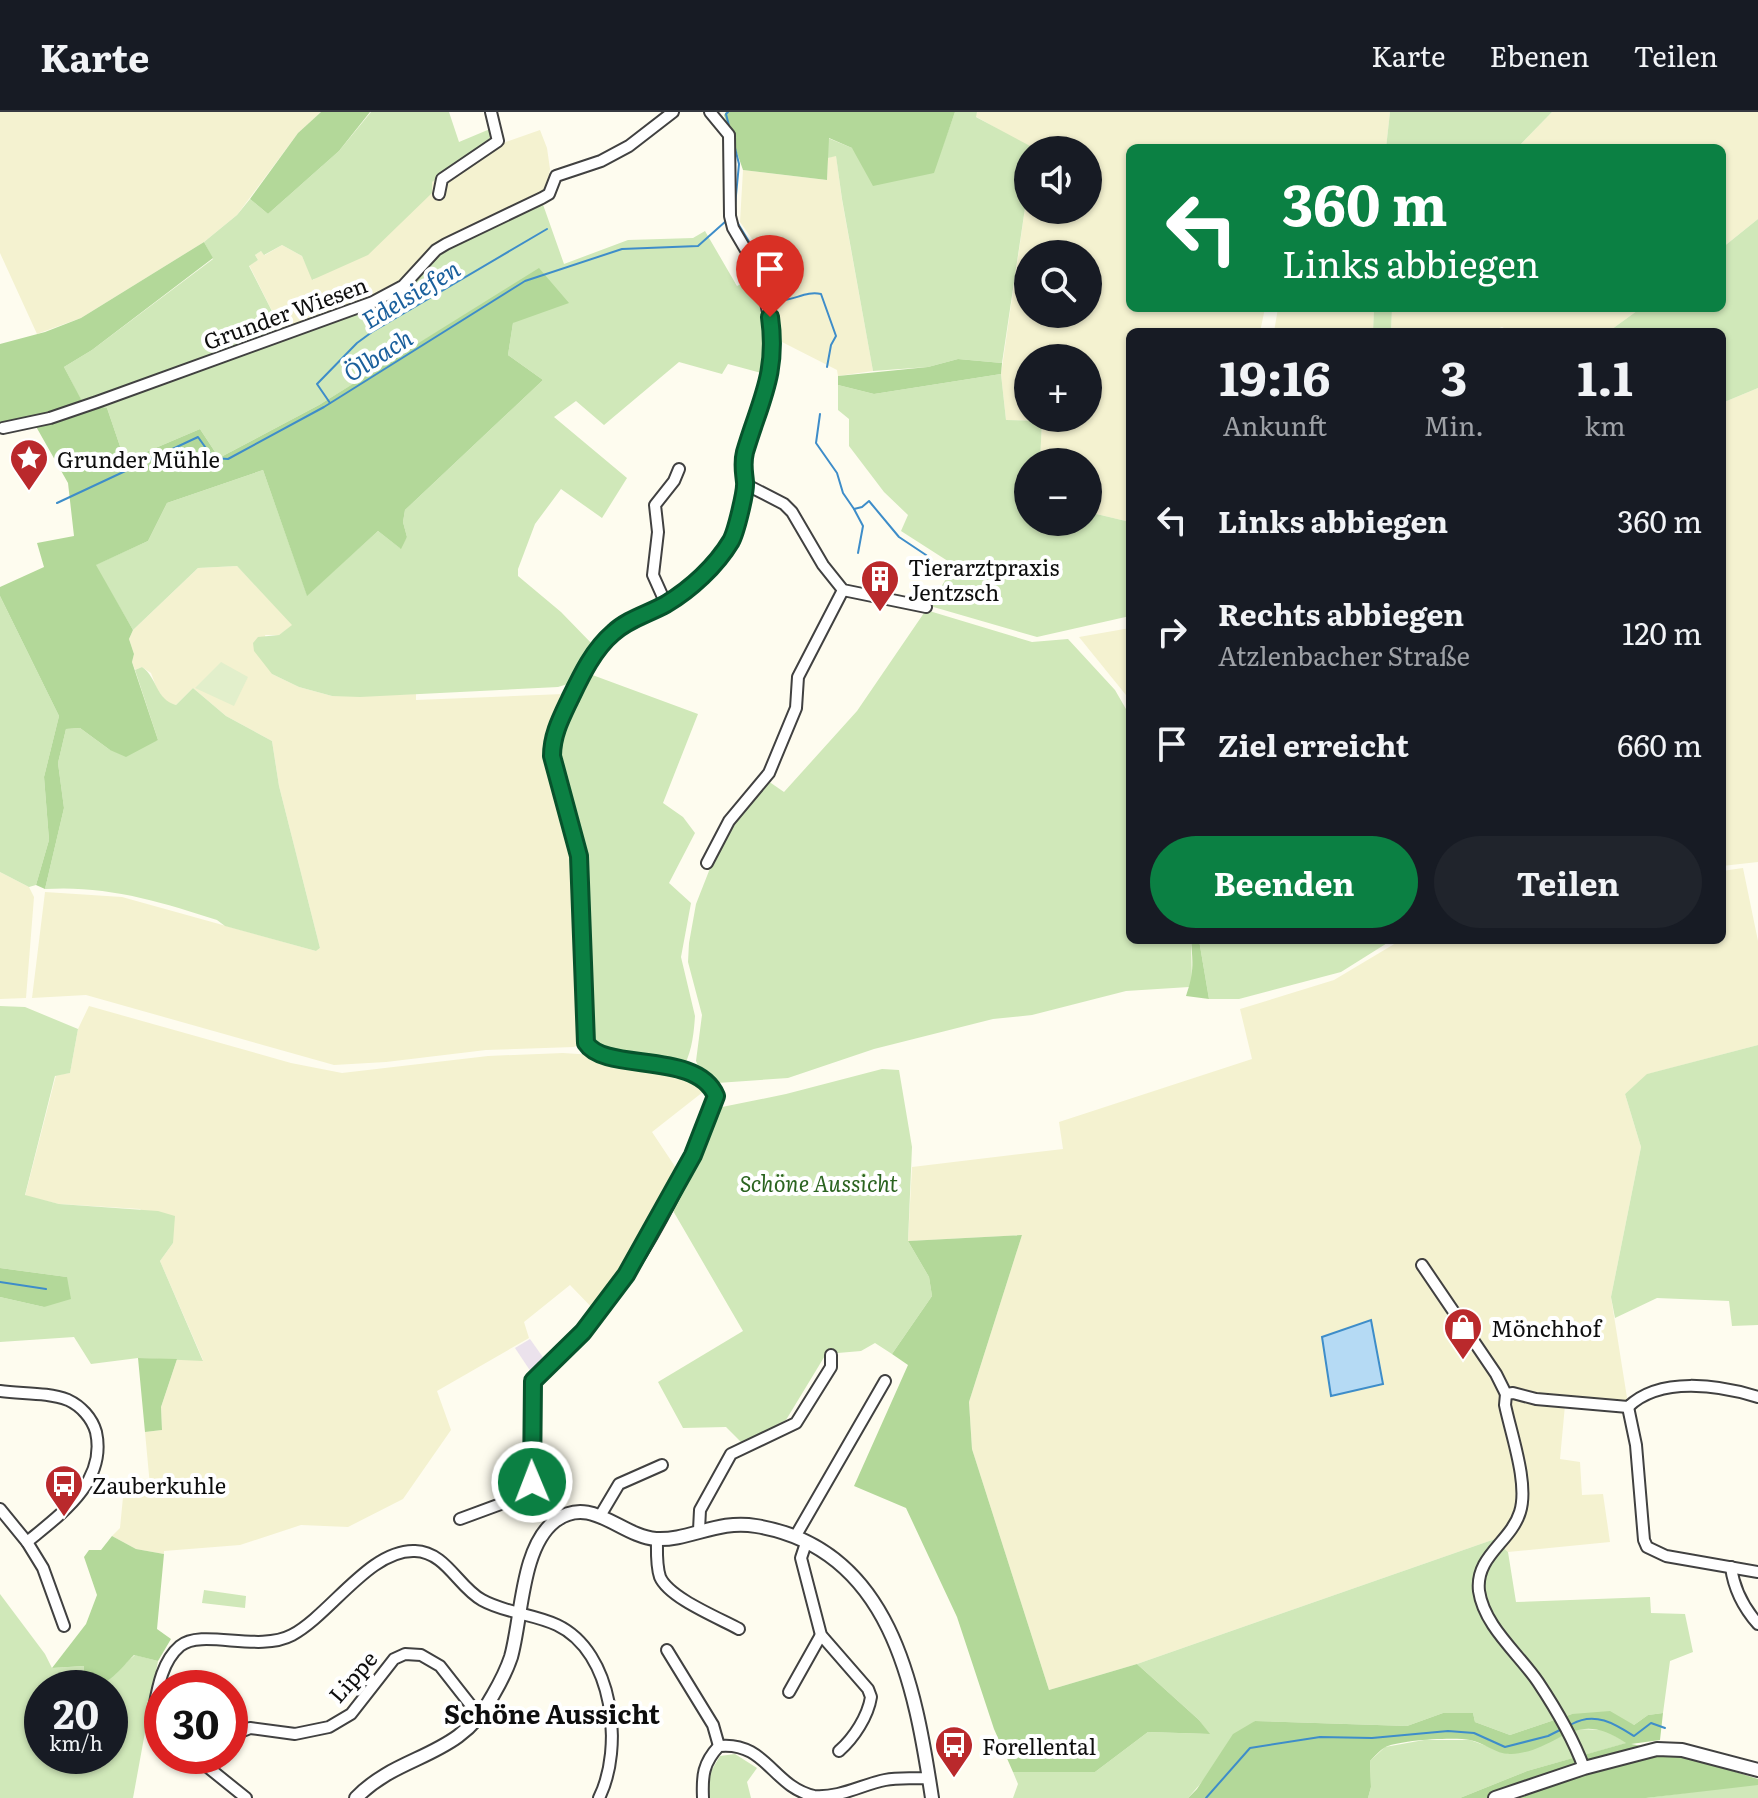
<!DOCTYPE html>
<html lang="de">
<head>
<meta charset="utf-8">
<style>
	:root { --surface:#171b24; --page:#20242c; --text:#f1f3f6; --muted:#9ea1a6; --line:#363941; --accent:#0b8043 }
	body { margin:0; font-family:Literata,serif; background:var(--page); color:var(--text); height:100vh; display:flex; flex-direction:column; font-size:30px; white-space:nowrap }
	* { box-sizing:border-box; margin:0 }
	p { font-size:26px; color:var(--muted) }
	.icon { flex:none; width:44px; height:44px; fill:none; stroke:currentColor; stroke-width:2; stroke-linecap:round; stroke-linejoin:round }
	.map { position:relative; flex:1; overflow:hidden }
	.side { position:absolute; left:1126px; top:216px; width:600px; height:616px; display:flex; flex-direction:column; background:var(--surface); border-radius:12px; box-shadow:0 2px 6px #0004 }
	.side>* { flex:none }
	.banner { position:absolute; left:1126px; top:32px; width:600px; height:168px; border-radius:12px; box-shadow:0 2px 6px #0004; background:#0b8043; color:#fff; overflow:hidden }
	.fabs { position:absolute; left:1014px; top:24px; display:grid; gap:16px }
	.fabs a { display:grid; place-items:center; width:88px; height:88px; border-radius:50%; background:var(--surface); box-shadow:0 2px 6px #0004; font-size:40px }
	.speed { position:absolute; left:24px; top:1558px; display:flex; gap:16px; font-size:40px; font-weight:700; text-align:center }
	.speed>* { display:grid; place-content:center; width:104px; height:104px; border-radius:50%; background:var(--surface); box-shadow:0 2px 6px #0004; line-height:1 }
	.speed small { font-size:20px; font-weight:400 }
	.speed .limit { border:12px solid #d22; background:#fff; color:#111 }
	.pin { position:absolute; display:grid; place-items:center; width:68px; height:68px; color:#fff; margin:-82px -34px; border-radius:50% 50% 50% 0; rotate:-45deg; box-shadow:0 0 8px #0007 }
	.pin .icon { rotate:45deg }
	.me { position:absolute; width:88px; margin:-44px; rotate:359deg; stroke-linejoin:round; filter:drop-shadow(0 0 6px #0008) }
	.turn { display:flex; align-items:center; gap:28px; height:168px; padding:0 24px; font-size:36px }
	.turn .icon { width:104px; height:104px; stroke-width:2.5 }
	.turn b { display:block; font-size:56px; line-height:68px }
	.eta { display:flex; justify-content:space-evenly; align-items:center; height:136px; text-align:center }
	.eta b { font-size:48px; font-weight:700; line-height:56px }
	.action { display:flex; gap:16px; margin-top:auto; padding:16px 24px }
	.action a { flex:1; height:92px; border-radius:48px; background:var(--accent); color:#fff; font-size:32px; font-weight:700; line-height:92px; text-align:center }
	.action a+a { background:var(--page); color:var(--text) }
	ul { padding:0; list-style:none }
	li { display:flex; align-items:center; gap:24px; height:112px; padding:0 24px }
	li div { flex:1 }
	li b { display:block; font-size:30px }
	li em { font-style:normal }
	header { display:flex; align-items:center; gap:48px; box-sizing:border-box; height:112px; padding:0 40px; background:var(--surface); border-bottom:2px solid var(--line) }
	header strong { font-size:38px }
	nav { display:flex; gap:44px; margin-inline-start:auto; font-size:28px }
	.map>svg:first-child { display:block }
	.industrial { fill:#ebe2ec }
	.farmland { fill:#f4f2d0; fill-rule:evenodd }
	.green { fill:#d0e8b9 }
	.forest { fill:#b3d899 }
	.pitch { fill:#e2efcb }
	.water { fill:#b5daf4; stroke:#3e8dc9; stroke-width:2 }
	.lines { fill:none; stroke-linecap:round; stroke-linejoin:round }
	.stream { stroke:#3e8dc9; stroke-width:2 }
	.minor-casing { stroke:#414141; stroke-width:14 }
	.tertiary-casing { stroke:#414141; stroke-width:16 }
	.minor { stroke:#fff; stroke-width:10 }
	.tertiary { stroke:#fff; stroke-width:12 }
	.route-casing { stroke:#07532c; stroke-width:20 }
	.route { stroke:#0b8043; stroke-width:14 }
	.labels { text-anchor:middle; dominant-baseline:central; stroke-width:8; stroke-linejoin:round; paint-order:stroke }
	.street-label { font-size:22px; fill:#0e0e0e; stroke:#fff }
	.poi-label { font-size:22px; fill:#0e0e0e; stroke:#fff; text-anchor:start }
	.park-label { font-size:22px; font-style:italic; fill:#2b6420; stroke:#fff }
	.water-label { font-size:24px; font-style:italic; fill:#1a5f9c; stroke:#fff }
	.quarter-label { font-size:26px; font-weight:bold; fill:#0e0e0e; stroke:#fff }
</style>
</head>
<body>
<header>
<strong>Karte</strong>
<nav><a>Karte</a><a>Ebenen</a><a>Teilen</a></nav>
</header>
<div class="map">
<svg width="1758" height="1686" viewBox="0 0 1758 1686">
	<rect width="100%" height="100%" fill="#fefcef"/>
	<!-- industrial -->
	<polygon class="industrial" points="530,1227 547,1251 533,1263 515,1236"/>
	<!-- farmland -->
	<g class="farmland">
		<polygon points="0,0 321,0 298,21 237,103 204,130 81,206 37,222 0,141"/>
		<path d="M977,0H1390L1386,36H1130V196H1265L1260,220H1130V410L1088,400V350H1040L1042,309L1006,308L1001,262L1028,76V98H1088V38H1034L975,4ZM1028,142H1088V202H1028ZM1028,246H1088V306H1028Z"/>
		<polygon points="1552,0 1758,0 1758,107 1722,136 1722,36 1517,36"/>
		<polygon points="540,18 547,36 550,57 547,76 540,83 374,188 282,219 249,153 258,148 255,143 261,139 265,143 282,133 302,144 313,168 432,81 432,70 494,27 497,33"/>
		<polygon points="836,43 842,88 873,259 838,264 837,258 782,230 776,182 762,141 740,110 743,58 827,68 828,46"/>
		<polygon points="1278,196 1374,196 1373,220 1274,220"/>
		<polygon points="1392,196 1641,196 1608,220 1511,220 1502,215 1488,220 1391,220"/>
		<polygon points="1758,276 1758,750 1722,754 1722,291"/>
		<polygon points="237,454 293,513 279,523 265,523 272,562 299,575 332,584 416,582 416,588 563,582 576,746 581,919 578,933 574,935 486,938 386,950 334,953 86,883 32,886 45,780 122,785 316,839 320,836 279,674 272,629 226,604 193,576 176,593 167,591 157,577 151,561 142,555 135,558 132,550 134,542 129,527 133,518 198,456"/>
		<polygon points="1130,516 1130,588 1079,525"/>
		<polygon points="1743,756 1758,829 1758,933 1648,962 1625,982 1641,1035 1611,1185 1628,1292 1565,1293 1560,1347 1580,1350 1582,1383 1603,1382 1610,1430 1508,1440 1495,1427 1137,1552 1049,1578 972,1337 969,1290 1022,1123 908,1129 912,1055 1063,1037 1059,1010 1252,947 1240,897 1334,868 1401,828 1722,828 1722,759"/>
		<polygon points="0,760 29,775 34,785 26,886 0,887"/>
		<polygon points="89,894 291,951 342,961 488,944 563,941 594,943 661,956 687,964 708,976 652,1020 678,1059 678,1066 634,1141 644,1144 600,1204 570,1173 524,1210 529,1226 437,1279 451,1318 403,1387 348,1415 301,1413 240,1433 164,1439 164,1442 136,1437 112,1424 120,1416 124,1375 150,1374 145,1320 162,1318 161,1295 177,1247 203,1248 160,1149 173,1131 140,1097 59,1092 25,1084 56,963 70,961 78,917"/>
	</g>
	<!-- green -->
	<g class="green">
		<path d="M371,0H449L459,30L490,17L494,27L432,70V81L368,143L312,168L302,144L282,133L264,143L261,139L255,143L258,148L249,154L282,219L343,200L399,173L437,135L540,84L564,152L628,128L693,126L705,119L737,174L755,165C767,197 767,228 765,262L728,252L722,262L679,250L604,313L576,289L554,305L627,366L602,406L561,377L535,412L518,457V464L561,500L595,535L571,571L558,575L360,585L332,584L299,575L272,562L254,539L253,531L258,525L279,523L292,513L237,454L198,456L133,518L95,453L148,429L167,391L263,358L307,483L378,419L400,436L407,425L403,410L405,398L543,268L508,243L513,211L539,157L319,293L219,346L200,317L125,349L107,296L83,292L64,255L92,238L213,147L204,130L237,103L250,87L268,102L339,39Z"/>
		<polygon points="955,0 977,0 976,5 1034,36 1028,38 1028,76 1002,251 958,247 928,255 873,259 842,87 836,44 828,46 828,26 852,36 933,61"/>
		<polygon points="1390,0 1552,0 1517,36 1386,36"/>
		<polygon points="1758,107 1758,276 1722,291 1722,220 1608,220 1641,196 1722,196 1722,136"/>
		<polygon points="1374,196 1392,196 1391,220 1373,220"/>
		<polygon points="1001,262 1006,308 1042,309 1040,350 1028,350 1028,410 1088,410 1088,400 1130,410 1130,504 1037,525 930,494 954,453 901,419 908,403 884,380 849,334 849,307 838,298 838,273 874,282"/>
		<polygon points="0,484 59,604 44,665 49,728 36,773 29,775 0,760"/>
		<polygon points="926,498 1032,530 1068,527 1115,578 1130,604 1130,828 1191,828 1192,871 1189,875 1126,879 1032,903 993,907 874,937 788,966 717,971 700,959 696,949 702,903 688,850 689,831 696,792 718,736 755,684 768,669 784,680 857,599"/>
		<path d="M142,555C157,565 156,588 176,593L193,576L226,604L272,629L279,674L320,836L316,839L225,814L217,808C160,789 104,773 45,777L64,696L58,651L66,617L80,616L110,638L158,628L135,558Z"/>
		<path d="M587,561L698,602L663,691L683,705L695,721L669,771L691,791L681,845L695,904C694,920 692,938 685,952L680,954L604,939L597,937L589,927L585,859L584,755L556,649V631Z"/>
		<polygon points="1199,828 1392,828 1341,860 1239,887 1209,887"/>
		<polygon points="0,894 25,895 78,917 70,961 55,964 25,1083 59,1092 158,1099 175,1104 173,1131 160,1149 203,1249 138,1246 91,1252 74,1225 0,1230 0,1185 44,1195 67,1165 0,1156"/>
		<polygon points="1758,933 1758,1213 1732,1214 1729,1189 1657,1186 1615,1206 1611,1185 1641,1035 1625,982 1647,962"/>
		<polygon points="882,957 899,958 912,1035 908,1129 929,1165 932,1184 892,1242 875,1231 861,1239 826,1242 786,1308 742,1331 726,1315 683,1316 658,1270 743,1219 672,1097 722,995 786,982"/>
		<polygon points="1495,1427 1508,1440 1516,1490 1650,1485 1651,1501 1685,1502 1693,1540 1670,1549 1663,1601 1648,1603 1634,1613 1572,1602 1510,1623 1475,1610 1473,1601 1443,1601 1407,1614 1255,1609 1188,1686 1013,1686 1018,1672 1013,1660 1095,1660 1148,1620 1209,1622 1199,1608 1137,1552"/>
		<polygon points="204,1478 246,1484 245,1496 202,1491"/>
		<polygon points="0,1482 45,1542 52,1556 84,1554 84,1567 87,1576 42,1576 42,1644 110,1644 110,1576 97,1576 135,1543 158,1549 133,1686 0,1686"/>
		<polygon points="1577,1617 1605,1618 1627,1631 1527,1659 1460,1686 1368,1686 1371,1675 1370,1649 1385,1635 1424,1628 1470,1628 1509,1642 1542,1633"/>
		<polygon points="735,1642 757,1656 747,1670 751,1686 708,1686 707,1666 720,1644"/>
		<polygon points="1746,1673 1758,1673 1758,1686 1646,1686"/>
	</g>
	<!-- forest -->
	<g class="forest">
		<polygon points="321,0 370,0 339,39 268,102 250,87 298,21"/>
		<polygon points="726,0 955,0 934,61 873,74 852,36 829,26 827,68 743,58 724,3"/>
		<polygon points="204,130 213,146 92,238 64,255 83,291 107,296 125,349 200,317 219,346 319,293 539,156 569,191 513,211 508,243 543,268 405,398 403,410 407,425 401,437 378,419 307,484 263,358 167,391 148,429 96,453 133,518 129,527 134,542 132,550 158,628 126,645 110,638 80,616 66,617 58,651 64,696 45,777 36,773 49,728 44,665 59,604 0,484 0,475 44,455 37,431 74,424 68,371 34,311 0,322 0,232 45,220 81,206"/>
		<polygon points="958,247 1002,251 1001,262 874,282 838,273 838,264 928,255"/>
		<path d="M1191,828H1199L1209,887L1186,884C1194,861 1193,853 1191,828Z"/>
		<polygon points="1022,1123 969,1290 972,1337 1049,1578 1137,1552 1199,1608 1210,1622 1148,1620 1095,1660 1013,1660 994,1617 957,1505 906,1396 854,1374 908,1253 892,1242 932,1184 929,1165 908,1129"/>
		<polygon points="0,1156 67,1165 71,1187 44,1195 0,1185"/>
		<polygon points="138,1246 177,1247 161,1295 162,1318 145,1320"/>
		<path d="M112,1424L136,1437L164,1442L157,1517L171,1527L158,1549L134,1543C121,1556 107,1576 87,1576L84,1567V1554L52,1556L86,1512L97,1483L84,1445L89,1438H101Z"/>
		<path d="M1610,1599L1634,1613L1648,1603L1663,1601L1660,1628L1631,1632L1669,1639L1758,1667V1673L1646,1686H1460L1527,1659L1626,1631C1573,1594 1559,1640 1511,1642C1497,1643 1483,1630 1470,1628C1454,1625 1397,1628 1384,1636C1379,1639 1374,1645 1370,1649L1371,1675L1368,1686H1188L1197,1677L1233,1622L1255,1609L1407,1614L1443,1601H1473L1475,1610L1510,1623L1572,1602Z"/>
	</g>
	<!-- pitch -->
	<polygon class="pitch" points="221,550 248,565 234,594 195,576"/>
	<!-- water -->
	<polygon class="water" points="1371,1208 1383,1272 1331,1284 1322,1225"/>
	<g class="lines">
		<!-- stream -->
		<g class="stream">
			<polyline points="728,0 726,2 730,18"/>
			<polyline points="734,104 739,52 734,32"/>
			<path d="M737,110L767,159L775,188C791,191 805,178 821,182L836,224L831,233L827,255"/>
			<polyline points="330,291 317,272 357,231 372,220 547,117"/>
			<polyline points="820,302 816,331 837,361 843,381 854,397 862,395 869,389 899,425 926,443 937,455"/>
			<polyline points="57,391 198,325 213,346 228,347 324,295 525,169 622,137 698,134 726,109"/>
			<polyline points="854,397 863,414 858,441"/>
			<polyline points="0,1170 46,1177"/>
			<path d="M1572,1612C1595,1599 1615,1612 1634,1624L1651,1611L1665,1616"/>
			<polyline points="1206,1686 1250,1636 1320,1625 1372,1626 1448,1619 1474,1621 1505,1635 1548,1624 1560,1618"/>
		</g>
		<!-- minor casing -->
		<g class="minor-casing">
			<g id="minor">
				<polyline points="439,82 442,67 498,29 491,0"/>
				<polyline points="3,316 50,306 97,290 373,190 403,174 436,138 446,132 542,86 549,82 556,64 601,49 629,34 673,0"/>
				<polyline points="745,372 784,392 792,400 823,453 843,478 926,495"/>
				<polyline points="666,492 653,463 658,420 655,393 674,369 679,357"/>
				<polyline points="707,751 729,709 769,661 796,596 798,565 843,478"/>
				<path d="M1422,1153L1496,1262L1506,1282L1513,1281L1536,1287L1628,1295C1660,1264 1719,1273 1758,1285"/>
				<path d="M0,1279C22,1282 47,1280 68,1288C81,1294 92,1306 96,1320C107,1370 61,1402 27,1430"/>
				<path d="M1506,1282L1505,1293C1511,1322 1529,1372 1520,1400C1511,1430 1475,1444 1479,1479C1484,1514 1519,1542 1538,1570C1556,1597 1573,1626 1584,1656"/>
				<polyline points="1628,1295 1636,1333 1644,1428 1647,1435 1666,1444 1758,1460"/>
				<polyline points="0,1397 27,1430 43,1456 64,1514"/>
				<polyline points="600,1404 619,1372 662,1353"/>
				<polyline points="460,1407 536,1379"/>
				<path d="M555,1409L540,1388L532,1370L533,1269C550,1244 581,1223 601,1199C644,1146 680,1075 706,1012C709,1005 717,992 716,984C716,981 712,975 710,973C684,945 601,955 586,931L579,744L552,644V630L575,577L600,536L613,521L632,508L666,492L694,471L724,439L737,414L745,372L742,354L771,259L773,224L760,162L733,116L730,104L729,23L710,0"/>
				<polyline points="699,1418 700,1398 731,1342 796,1311 831,1255 831,1243"/>
				<polyline points="795,1425 885,1269"/>
				<path d="M657,1427C657,1440 656,1453 660,1465C669,1486 719,1506 739,1517"/>
				<path d="M806,1431L801,1446L821,1523L868,1577L871,1585C868,1604 854,1626 839,1639"/>
				<path d="M1731,1455C1734,1478 1743,1495 1758,1512"/>
				<polyline points="667,1538 713,1613 719,1634"/>
				<polyline points="789,1580 821,1523"/>
				<path d="M162,1618L154,1612L152,1606C157,1582 160,1551 180,1534C202,1516 258,1541 292,1523C331,1502 370,1437 415,1439C446,1440 458,1475 482,1488C505,1501 534,1502 557,1513C614,1540 624,1636 599,1686"/>
				<polyline points="230,1624 250,1616 295,1622 329,1615 351,1602 394,1547 405,1542 421,1543 440,1554 480,1605"/>
				<polyline points="194,1644 246,1686"/>
				<path d="M703,1686C702,1664 703,1651 719,1634C766,1629 773,1675 814,1684C840,1686 861,1673 885,1668C899,1665 914,1667 928,1666"/>
			</g>
		</g>
		<!-- tertiary casing -->
		<g class="tertiary-casing">
			<g id="tertiary">
				<path d="M356,1686C400,1640 459,1648 493,1583C500,1571 507,1557 511,1545C522,1506 521,1435 555,1409C591,1382 620,1424 656,1427C689,1429 718,1407 756,1414C891,1436 915,1574 932,1686"/>
				<polyline points="1495,1686 1584,1656 1657,1637 1682,1638 1758,1658"/>
			</g>
		</g>
		<!-- minor -->
		<use href="#minor" class="minor"/>
		<!-- tertiary -->
		<use href="#tertiary" class="tertiary"/>
	</g>
	<g class="lines">
		<!-- route casing -->
		<g class="route-casing">
			<path id="route" d="M532,1370L533,1269L583,1220L626,1163L693,1043L716,984C697,938 605,961 586,931L579,744L552,644C552,623 561,606 570,587C581,564 593,538 613,521C628,507 648,502 666,492C691,477 716,454 731,429C736,420 746,379 745,370C744,359 742,352 745,340C760,289 778,262 770,205"/>
		</g>
		<!-- route -->
		<use href="#route" class="route"/>
	</g>
	<!-- icons -->
	<defs>
		<g id="sight-pin" transform="scale(2)"><path d="M0 17L-7.5 6A9.5 9.5 0 1 1 7.5 6Z" fill="#ba292c" stroke="#fff"/><path d="M0-6L1.8-2.2L6-1.7L2.9 1.2L3.7 5.4L0 3.3L-3.7 5.4L-2.9 1.2L-6-1.7L-1.8-2.2Z" fill="#fff"/></g>
		<g id="building-pin" transform="scale(2)"><path d="M0 17L-7.5 6A9.5 9.5 0 1 1 7.5 6Z" fill="#ba292c" stroke="#fff"/><path d="M-4-6H4V6H1V3H-1V6H-4ZM-2.5-4.3h1.7v1.8h-1.7ZM.8-4.3h1.7v1.8H.8ZM-2.5-1h1.7V.8h-1.7ZM.8-1h1.7V.8H.8Z" fill="#fff"/></g>
		<g id="shop-pin" transform="scale(2)"><path d="M0 17L-7.5 6A9.5 9.5 0 1 1 7.5 6Z" fill="#ba292c" stroke="#fff"/><path d="M-5-2.5h2.3a2.7 3.5 0 0 1 5.4 0H5L5.5 6h-11ZM-1.5-2.5h3a1.5 2.3 0 0 0-3 0Z" fill="#fff"/></g>
		<g id="bus-pin" transform="scale(2)"><path d="M0 17L-7.5 6A9.5 9.5 0 1 1 7.5 6Z" fill="#ba292c" stroke="#fff"/><path d="M-5-6H5V4H4V6H2V4H-2V6H-4V4H-5ZM-3.5-4V0h7V-4ZM-3.5 1.2v1.5H-2V1.2ZM2 1.2v1.5H3.5V1.2Z" fill="#fff"/></g>
	</defs>
	<g fill-rule="evenodd">
		<use href="#sight-pin" x="29" y="346"/>
		<use href="#building-pin" x="880" y="467"/>
		<use href="#shop-pin" x="1463" y="1215"/>
		<use href="#bus-pin" x="64" y="1372"/>
		<use href="#bus-pin" x="954" y="1633"/>
	</g>
	<g class="labels">
		<!-- street labels -->
		<g class="street-label">
			<text transform="translate(285 200) rotate(-20)">Grunder Wiesen</text>
			<text transform="translate(352 1564) rotate(-49)">Lippe</text>
		</g>
		<!-- poi labels -->
		<g class="poi-label">
			<text x="57" y="346">Grunder Mühle</text>
			<text x="908" y="454">Tierarztpraxis<tspan x="908" dy="25">Jentzsch</tspan></text>
			<text x="1491" y="1215">Mönchhof</text>
			<text x="92" y="1372">Zauberkuhle</text>
			<text x="982" y="1633">Forellental</text>
		</g>
		<!-- park labels -->
		<g class="park-label">
			<text x="819" y="1070">Schöne Aussicht</text>
		</g>
		<!-- water labels -->
		<g class="water-label">
			<text transform="translate(410 181) rotate(-31)">Edelsiefen</text>
			<text transform="translate(377 242) rotate(-32)">Ölbach</text>
		</g>
		<!-- quarter labels -->
		<g class="quarter-label">
			<text x="552" y="1600">Schöne Aussicht</text>
		</g>
	</g>
</svg>
<div class="fabs">
<a><svg class="icon" aria-label="sound" viewBox="0 0 24 24"><path d="M4 9h4l5-4v14l-5-4H4zM17 9q2 3 0 6"/></svg></a>
<a><svg class="icon" aria-label="search" viewBox="0 0 24 24"><circle cx="10" cy="10" r="6"/><path d="M15 15l6 6"/></svg></a>
<a>+</a>
<a>−</a>
</div>
<div class="speed"><div>20<small>km/h</small></div><div class="limit">30</div></div>
<div class="pin" style="left:770px;top:205px;background:#d93025"><svg class="icon" aria-label="arrive" viewBox="0 0 24 24"><path d="M6 21V4h12l-3 4 3 4H6"/></svg></div>
<svg class="me" style="left:532px;top:1370px" viewBox="-20 -20 40 40"><circle r="17" fill="#0b8043" stroke="#fff" stroke-width="3"/><path d="M0-11L8 9 0 5-8 9z" fill="#fff"/></svg>
<div class="banner">
<div class="turn"><svg class="icon" aria-label="left" viewBox="0 0 24 24"><path d="M17 20v-9H6M10 6l-5 5 5 5"/></svg><div><b>360 m</b>Links abbiegen</div></div>
</div>
<section class="side">
<div class="eta">
<div><b>19:16</b><p>Ankunft</p></div>
<div><b>3</b><p>Min.</p></div>
<div><b>1.1</b><p>km</p></div>
</div>
<ul>
<li><svg class="icon" aria-label="left" viewBox="0 0 24 24"><path d="M17 20v-9H6M10 6l-5 5 5 5"/></svg><div><b>Links abbiegen</b></div><em>360 m</em></li>
<li><svg class="icon" aria-label="right" viewBox="0 0 24 24"><path d="M7 20v-9h11M14 6l5 5-5 5"/></svg><div><b>Rechts abbiegen</b><p>Atzlenbacher Straße</p></div><em>120 m</em></li>
<li><svg class="icon" aria-label="arrive" viewBox="0 0 24 24"><path d="M6 21V4h12l-3 4 3 4H6"/></svg><div><b>Ziel erreicht</b></div><em>660 m</em></li>
</ul>
<div class="action"><a>Beenden</a><a>Teilen</a></div>
</section>
</div>
</body>
</html>
